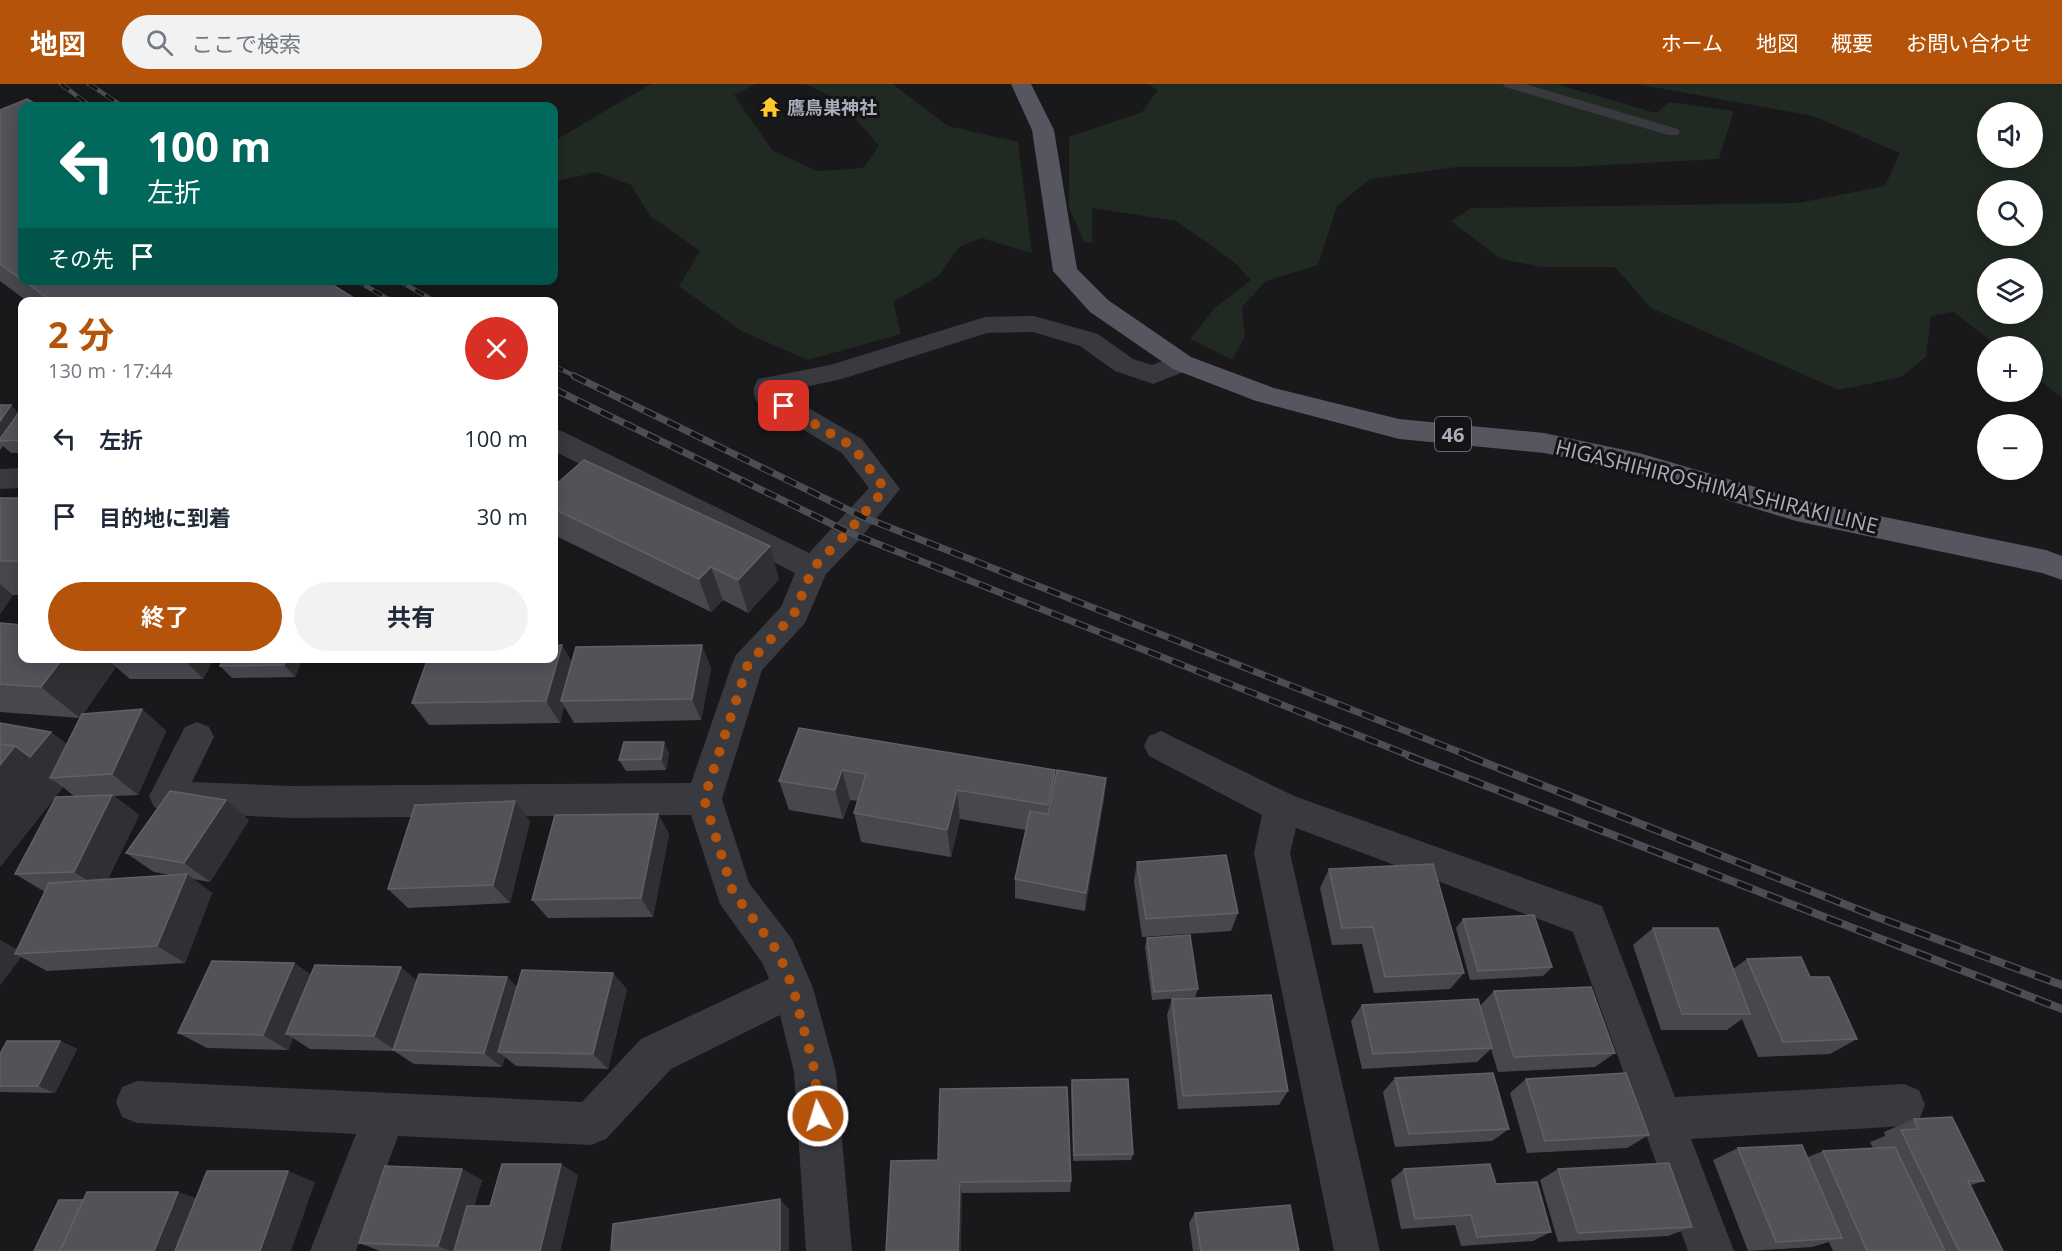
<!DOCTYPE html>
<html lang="ja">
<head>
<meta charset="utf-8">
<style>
	:root { --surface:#fff; --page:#f2f2f3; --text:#1f2937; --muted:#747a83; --accent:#b45309 }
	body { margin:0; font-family:"Open Sans","Noto Sans JP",sans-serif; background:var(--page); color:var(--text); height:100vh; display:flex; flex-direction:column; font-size:22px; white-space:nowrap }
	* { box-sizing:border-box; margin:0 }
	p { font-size:20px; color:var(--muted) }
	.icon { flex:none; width:33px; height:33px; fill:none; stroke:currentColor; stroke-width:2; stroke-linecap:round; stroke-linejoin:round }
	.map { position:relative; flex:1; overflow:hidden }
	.drawer { position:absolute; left:18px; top:213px; width:540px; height:366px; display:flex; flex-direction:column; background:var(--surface); border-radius:12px; box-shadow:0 3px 15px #0003 }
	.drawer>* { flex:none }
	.guide { position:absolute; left:18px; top:18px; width:540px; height:183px; border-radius:12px; box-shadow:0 3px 15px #0003; background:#00695c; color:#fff; overflow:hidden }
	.tools { position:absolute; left:1977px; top:18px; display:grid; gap:12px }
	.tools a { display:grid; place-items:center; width:66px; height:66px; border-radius:50%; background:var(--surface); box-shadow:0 3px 15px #0003; font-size:30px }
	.pin { position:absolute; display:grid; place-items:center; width:51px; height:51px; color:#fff; margin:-26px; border-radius:12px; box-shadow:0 3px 9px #0006 }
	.me { position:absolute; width:66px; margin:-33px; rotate:355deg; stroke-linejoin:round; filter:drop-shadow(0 0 4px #0008) }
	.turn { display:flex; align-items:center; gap:21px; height:126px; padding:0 30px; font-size:27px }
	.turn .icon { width:78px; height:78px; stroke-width:2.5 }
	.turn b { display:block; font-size:42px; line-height:51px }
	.then { display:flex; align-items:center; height:57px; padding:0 30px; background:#0003; gap:12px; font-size:22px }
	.round { display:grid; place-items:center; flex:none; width:63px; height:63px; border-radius:32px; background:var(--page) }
	.summary { display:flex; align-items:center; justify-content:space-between; height:102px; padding:0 30px }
	h1 { font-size:36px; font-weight:700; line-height:45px; color:var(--accent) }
	.button { display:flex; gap:12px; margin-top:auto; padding:12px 30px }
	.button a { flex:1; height:69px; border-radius:36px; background:var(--accent); color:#fff; font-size:24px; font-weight:700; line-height:69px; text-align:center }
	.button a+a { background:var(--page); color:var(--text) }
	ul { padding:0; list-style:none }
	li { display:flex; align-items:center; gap:18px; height:78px; padding:0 30px }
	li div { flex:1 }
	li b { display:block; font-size:22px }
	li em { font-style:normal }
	header { display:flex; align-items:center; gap:36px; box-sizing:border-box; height:84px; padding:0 30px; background:var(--accent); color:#fff }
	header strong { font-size:28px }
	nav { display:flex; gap:33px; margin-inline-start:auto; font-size:21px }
	.search { width:420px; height:54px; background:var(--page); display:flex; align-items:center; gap:15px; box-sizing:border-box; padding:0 21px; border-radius:33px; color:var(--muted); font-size:22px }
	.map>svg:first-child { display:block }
	.green { fill:#202922; fill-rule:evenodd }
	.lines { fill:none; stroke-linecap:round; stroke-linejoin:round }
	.lane { fill:#393a40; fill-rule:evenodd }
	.street { fill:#393a40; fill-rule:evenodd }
	.primary { fill:#55565f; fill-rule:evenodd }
	.rail-far2-casing { stroke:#4c4e55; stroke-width:4.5 }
	.rail-far1-casing { stroke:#4c4e55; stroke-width:7 }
	.rail-casing { stroke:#4c4e55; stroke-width:8 }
	.rail-far2 { stroke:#141316; stroke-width:3; stroke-dasharray:10; stroke-linecap:butt }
	.rail-far1 { stroke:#141316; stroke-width:4.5; stroke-dasharray:13; stroke-linecap:butt }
	.rail { stroke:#141316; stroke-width:5; stroke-dasharray:16; stroke-linecap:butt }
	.wall { fill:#47484d }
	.shaded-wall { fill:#303034 }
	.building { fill:#525359; stroke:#606168; stroke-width:1.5 }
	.route { stroke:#b45309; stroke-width:10; stroke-dasharray:0 18 }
	.labels { text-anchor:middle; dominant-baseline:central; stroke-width:6; stroke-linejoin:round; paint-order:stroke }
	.far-poi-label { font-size:18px; font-weight:bold; fill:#aaaebb; stroke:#141316; text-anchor:start }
	.shield { fill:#141316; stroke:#7d808a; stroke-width:1.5 }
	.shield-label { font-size:20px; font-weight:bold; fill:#aaaebb }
	.street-label { font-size:21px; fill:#aaaebb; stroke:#141316 }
</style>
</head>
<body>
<header>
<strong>地図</strong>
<div class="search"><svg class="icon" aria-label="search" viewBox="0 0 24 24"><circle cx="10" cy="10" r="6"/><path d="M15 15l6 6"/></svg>ここで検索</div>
<nav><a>ホーム</a><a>地図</a><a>概要</a><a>お問い合わせ</a></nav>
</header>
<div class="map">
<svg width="2062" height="1167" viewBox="0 0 2062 1167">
	<rect width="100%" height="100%" fill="#19181b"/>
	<!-- green -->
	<g class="green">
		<path d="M651,0H756L734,11L772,66L817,87L863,84L879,62C861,40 829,2 799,0H893L948,42L1018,58L1032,169L981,154L959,163L939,192L893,218L901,250L808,276L741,247L679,202L700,167L650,132L631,101L596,88L554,98V57Z"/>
		<polygon points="1148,0 1556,0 1656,29 1669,18 1734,27 1719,75 1570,83 1457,83 1370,95 1337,122 1318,181 1266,197 1242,223 1245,252 1232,276 1190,255 1215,224 1251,196 1233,177 1176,137 1092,124 1092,159 1084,158 1069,123 1069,53 1142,28 1158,6"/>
		<path d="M1636,0H2062V314L2033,291L2032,262H1997L1954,228L1931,232L1926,273L1901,293L1839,306L1651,224L1615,183H1542L1501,175L1451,137L1471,124L1798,119L1885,102L1900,69L1813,32ZM1988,28H2032V74H1988ZM1988,106H2032V152H1988ZM1988,184H2032V230H1988Z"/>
	</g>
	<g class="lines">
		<!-- lane -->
		<polygon class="lane" points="1503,0 1525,0 1678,45 1680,48 1678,51 1668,51 1505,3"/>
		<!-- street -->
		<g class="street">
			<path d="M1034,232L1098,250L1133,275L1152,281L1182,270L1191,273L1195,279L1191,285L1153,300L1115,287L1080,262L1033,248L987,249L842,295L781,308L862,355L900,405L859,456L826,490L805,539L762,586L722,715L749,799L792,855L813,904L836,988L852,1167H806L794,988L780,931L671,985L606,1055L591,1061L398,1052L356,1167H310L356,1050L137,1039L122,1033L116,1018L122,1003L137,997L582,1018L641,955L769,895L763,880L720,820L691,731L290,734L167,728L154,723L149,712L185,643L197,638L209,643L214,653L192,698L290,702L691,699L732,580L736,571L781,523L795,489L554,367V345L564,348L809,469L869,404L842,369L757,318C752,310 753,303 758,295L830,281L985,233Z"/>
			<polygon points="22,384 22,404 0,405 0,385"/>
			<polygon points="1161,647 1294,712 1602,822 1675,1013 1904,1000 1919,1006 1925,1021 1919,1036 1904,1042 1691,1055 1734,1167 1688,1167 1573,848 1296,744 1290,769 1380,1167 1334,1167 1254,769 1262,731 1149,672 1144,662 1149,652"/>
		</g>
		<!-- primary -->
		<polygon class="primary" points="1011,0 1031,0 1054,46 1077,185 1108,216 1191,273 1274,304 1399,335 1544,349 1639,369 1796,415 2046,466 2062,472 2062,496 2042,489 1796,437 1638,389 1544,369 1399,355 1256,317 1173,285 1090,228 1053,187 1032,46"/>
		<!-- rail-far2 casing -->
		<g class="rail-far2-casing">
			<g id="rail-far2">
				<polyline points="61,0 90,22"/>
				<polyline points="89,0 122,22"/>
				<polyline points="356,196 393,218"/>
				<polyline points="398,196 436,218"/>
				<polyline points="554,282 577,293"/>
			</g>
		</g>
		<!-- rail-far1 casing -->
		<g class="rail-far1-casing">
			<g id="rail-far1">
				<polyline points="574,292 863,433 1472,673"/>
				<polyline points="554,305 848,448 1413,673"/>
			</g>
		</g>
		<!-- rail casing -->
		<g class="rail-casing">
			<g id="rail">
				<polyline points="1409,672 2062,925"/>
				<polyline points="1468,672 1877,833 2062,901"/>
			</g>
		</g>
		<!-- rail-far2 -->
		<use href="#rail-far2" class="rail-far2"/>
		<!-- rail-far1 -->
		<use href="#rail-far1" class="rail-far1"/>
		<!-- rail -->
		<use href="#rail" class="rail"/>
	</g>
	<!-- wall -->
	<g class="wall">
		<polygon points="0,26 354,214 356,218 28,218 0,197"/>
		<polygon points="0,321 19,329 22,324 22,369 11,369 3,362 0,366"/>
		<polygon points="554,401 779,495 748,529 723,516 711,528 554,451"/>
		<polygon points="0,414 22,414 22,511 13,511 0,530"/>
		<polygon points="0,539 22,574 214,574 203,595 130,595 116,583 83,630 142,625 166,647 138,711 114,712 139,731 108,795 171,791 154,788 126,769 249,736 210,798 193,795 212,809 185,879 47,887 21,873 0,901 45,808 15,790 75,713 63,703 0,783 67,660 80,634 0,628"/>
		<polygon points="562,561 572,579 711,584 701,636 574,639 564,622 560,639 429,641 412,619"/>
		<polygon points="224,574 303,574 295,593 232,594 220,582"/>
		<polygon points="799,644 1055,686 1055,697 1106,694 1104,715 1085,827 1015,814 1015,795 1026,746 960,735 951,773 861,758 854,729 858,717 850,716 843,735 789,726 779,697"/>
		<polygon points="669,669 666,686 626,687 619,676"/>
		<polygon points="658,730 669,750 653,833 548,834 532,816"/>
		<polygon points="530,737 510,819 408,824 388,805"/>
		<polygon points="1137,778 1238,829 1231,847 1142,853 1134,797"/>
		<polygon points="1329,785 1464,889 1450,905 1374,909 1362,860 1332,861 1320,804"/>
		<polygon points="1463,835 1552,883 1543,892 1470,896 1456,844"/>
		<polygon points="1653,844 1733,885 1747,875 1810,893 1857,955 1830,970 1758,973 1742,935 1727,946 1661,946 1633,861"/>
		<polygon points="1147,854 1198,905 1195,913 1152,916 1145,863"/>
		<polygon points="294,879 311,891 417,897 507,893 517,903 627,905 608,985 516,982 505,973 502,983 414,980 394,967 310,965 293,954 288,966 207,964 178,949"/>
		<polygon points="1494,907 1615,969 1595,983 1498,988 1491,965 1477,978 1362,985 1351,937 1362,921 1480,922"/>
		<polygon points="1172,915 1288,1007 1279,1021 1178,1025 1167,931"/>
		<polygon points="60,957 77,965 55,1009 0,1008 0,970"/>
		<polygon points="1395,994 1509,1045 1492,1057 1395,1063 1383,1008"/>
		<polygon points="1526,995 1649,1051 1627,1064 1527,1069 1510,1009"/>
		<polygon points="1072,996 1133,1070 1131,1076 1073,1077 1071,1003"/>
		<polygon points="1914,1035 1984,1097 1971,1101 2003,1167 1833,1167 1829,1158 1812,1163 1748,1167 1713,1076 1738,1064 1808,1073 1823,1067 1873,1064 1870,1058 1885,1052 1884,1048"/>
		<polygon points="891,1077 1071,1097 1070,1108 962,1109"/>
		<polygon points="1404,1085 1551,1148 1533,1157 1461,1162 1455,1141 1401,1145 1391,1096"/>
		<polygon points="1558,1085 1692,1143 1668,1152 1558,1158 1540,1096"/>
		<polygon points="578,1091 560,1167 380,1167 359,1159 482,1096 474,1122 490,1122"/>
		<polygon points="1195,1129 1299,1167 1193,1167 1189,1139"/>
	</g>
	<!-- shaded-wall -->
	<g class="shaded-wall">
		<polygon points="354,214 356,218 348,218"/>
		<polygon points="11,321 22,333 0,357 0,337"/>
		<polygon points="770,462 779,495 748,529 738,496"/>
		<polygon points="711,483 723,516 711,528 699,495"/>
		<polygon points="0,500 13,511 0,530"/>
		<polygon points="562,561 574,584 561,617 564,622 560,639 546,617"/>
		<polygon points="702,561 711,584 701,636 692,615"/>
		<polygon points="63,574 107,574 116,583 80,634 41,603"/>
		<polygon points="183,574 214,574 203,595"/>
		<polygon points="287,574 303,574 295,593 284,581"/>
		<polygon points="142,625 166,647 138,711 112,690"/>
		<polygon points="51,648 79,669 50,694 63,703 0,783 0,681 15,662"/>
		<polygon points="664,658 669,669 666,686 661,675"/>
		<polygon points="842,686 850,716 843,735 835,706"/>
		<polygon points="1055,686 1054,716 1047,750 1048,721"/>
		<polygon points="1106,694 1104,715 1085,827 1086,809"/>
		<polygon points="957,706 960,735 951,773 947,746"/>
		<polygon points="112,711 139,731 103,806 74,788"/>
		<polygon points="226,716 249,736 210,798 184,779"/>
		<polygon points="515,717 530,737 510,819 493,801"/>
		<polygon points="658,730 669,750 653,833 641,814"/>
		<polygon points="187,790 212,809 185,879 157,862"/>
		<polygon points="0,856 24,869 15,870 21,873 0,901"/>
		<polygon points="294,879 317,896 286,950 293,954 288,966 263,951"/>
		<polygon points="401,883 421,900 395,966 374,952"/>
		<polygon points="613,889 627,905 608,985 593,970"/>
		<polygon points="507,893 524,909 498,968 505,973 502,983 484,969"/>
		<polygon points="60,957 77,965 55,1009 38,1002"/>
		<polygon points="561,1080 578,1091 560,1167 540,1167"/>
		<polygon points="462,1085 482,1096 461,1167 451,1167 438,1162"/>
		<polygon points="288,1087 315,1098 291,1167 260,1167"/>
		<polygon points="960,1098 962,1109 961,1167 958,1167"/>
		<polygon points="178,1108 209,1118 190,1167 154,1167"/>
		<polygon points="780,1115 789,1125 789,1167 780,1167"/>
	</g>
	<!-- building -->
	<g class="building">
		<polygon points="27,15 39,22 22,22 22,196 0,180 0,26"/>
		<polygon points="23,196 325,196 354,214 348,218 52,218"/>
		<polygon points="0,321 11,321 0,337"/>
		<polygon points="22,324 22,356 0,357 0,355"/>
		<polygon points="584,376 770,462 738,496 711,483 699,495 554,425 554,402"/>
		<rect x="0" y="414" width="22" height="63"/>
		<polygon points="0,539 22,541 22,574 63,574 41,603 0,600"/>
		<polygon points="562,561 546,617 412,619 428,574 554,574 554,562"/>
		<polygon points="702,561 692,615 561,617 576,563"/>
		<polygon points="224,574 287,574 284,581 220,582"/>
		<polygon points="142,625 112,690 50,694 82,630"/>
		<polygon points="0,639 51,648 30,673 15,662 0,660"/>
		<polygon points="799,644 1055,686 1048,721 957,706 947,746 854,729 866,690 842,686 835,706 779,697"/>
		<polygon points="624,658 664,658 661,675 619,676"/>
		<polygon points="0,660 15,662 0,681"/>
		<polygon points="1057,686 1106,694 1086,809 1015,795 1030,727 1048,730"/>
		<polygon points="170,707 226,716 184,779 126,769"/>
		<polygon points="112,711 74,788 15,790 56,713"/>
		<polygon points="515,717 493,801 388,805 415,721"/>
		<polygon points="658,730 641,814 532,816 555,731"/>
		<polygon points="1226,771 1238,829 1146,835 1137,778"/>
		<polygon points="1433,780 1464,889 1385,893 1373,843 1342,844 1329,785"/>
		<polygon points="187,790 157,862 15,870 49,799"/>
		<polygon points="1534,831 1552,883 1478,887 1463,835"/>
		<polygon points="1653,844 1718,844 1750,930 1682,930"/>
		<polygon points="1190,851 1198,905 1154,908 1147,854"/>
		<polygon points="1801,873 1810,893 1829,893 1857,955 1783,958 1747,875"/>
		<polygon points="212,877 294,879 263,951 178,949"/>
		<polygon points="315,881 401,883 374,952 286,950"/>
		<polygon points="522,886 613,889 593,970 498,968"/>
		<polygon points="419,890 507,893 484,969 393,966"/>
		<polygon points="1591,903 1615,969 1514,973 1494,907"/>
		<polygon points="1271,911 1288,1007 1183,1012 1172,915"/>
		<polygon points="1478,915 1492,964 1373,970 1362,921"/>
		<polygon points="7,957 60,957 38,1002 0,1002 0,970"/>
		<polygon points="1493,989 1509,1045 1409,1050 1395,994"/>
		<polygon points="1626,989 1649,1051 1545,1057 1526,995"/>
		<polygon points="1128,995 1133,1070 1074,1071 1072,996"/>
		<polygon points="1067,1003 1071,1097 960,1098 958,1167 886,1167 891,1077 938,1076 940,1005"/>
		<polygon points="1952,1033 1984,1097 1968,1097 2003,1167 1959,1167 1901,1046 1918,1045 1914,1035"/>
		<polygon points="1802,1061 1842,1154 1776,1158 1738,1064"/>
		<polygon points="1895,1063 1945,1167 1867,1167 1823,1067"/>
		<polygon points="1669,1079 1692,1143 1578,1149 1558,1085"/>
		<polygon points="502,1080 561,1080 540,1167 454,1167 467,1122 490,1122"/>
		<polygon points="1490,1080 1496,1100 1537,1098 1551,1148 1477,1153 1471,1131 1415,1135 1404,1085"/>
		<polygon points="385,1082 462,1085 438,1162 359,1159"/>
		<polygon points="207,1087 288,1087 260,1167 175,1167"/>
		<polygon points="87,1108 178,1108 154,1167 60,1167"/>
		<polygon points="780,1115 780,1167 611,1167 613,1140"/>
		<polygon points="59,1116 83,1116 60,1167 34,1167"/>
		<polygon points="1290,1121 1299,1167 1201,1167 1195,1129"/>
	</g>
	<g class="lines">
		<!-- route -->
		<polyline class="route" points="784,322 852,362 885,405 848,448 813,484 794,530 748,580 704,715 733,808 778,868 793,904 815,988 818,1032"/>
	</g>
	<!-- icons -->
	<defs>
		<g id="temple-bare" transform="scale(1.62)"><path d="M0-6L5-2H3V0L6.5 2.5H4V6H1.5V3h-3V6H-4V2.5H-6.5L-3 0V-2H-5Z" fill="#fdc92e" stroke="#141316" stroke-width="2.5" paint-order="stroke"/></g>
	</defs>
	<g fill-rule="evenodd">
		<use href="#temple-bare" x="770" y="23"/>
	</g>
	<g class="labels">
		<!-- far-poi labels -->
		<g class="far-poi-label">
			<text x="787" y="23">鷹鳥巣神社</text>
		</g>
		<!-- shield labels -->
		<rect class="shield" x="1435" y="333" width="36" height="34" rx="4.5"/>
		<g class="shield-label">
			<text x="1453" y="350">46</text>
		</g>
		<!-- street labels -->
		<g class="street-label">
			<text transform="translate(1717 402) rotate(14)">HIGASHIHIROSHIMA SHIRAKI LINE</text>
		</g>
	</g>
</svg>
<div class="tools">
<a><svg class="icon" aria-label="sound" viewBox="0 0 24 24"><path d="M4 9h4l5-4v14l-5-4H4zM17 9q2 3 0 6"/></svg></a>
<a><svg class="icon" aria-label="search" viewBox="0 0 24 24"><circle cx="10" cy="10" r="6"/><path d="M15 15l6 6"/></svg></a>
<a><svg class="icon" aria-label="layers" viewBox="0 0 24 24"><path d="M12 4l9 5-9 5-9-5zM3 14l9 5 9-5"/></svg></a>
<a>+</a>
<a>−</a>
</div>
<div class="pin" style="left:784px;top:322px;background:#d93025"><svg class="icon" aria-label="arrive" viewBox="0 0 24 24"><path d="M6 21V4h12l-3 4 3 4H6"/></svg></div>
<svg class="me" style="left:818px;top:1032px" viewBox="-20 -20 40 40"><circle r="17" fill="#b45309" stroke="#fff" stroke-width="3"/><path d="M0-11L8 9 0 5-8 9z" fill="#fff"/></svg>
<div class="guide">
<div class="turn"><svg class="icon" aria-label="left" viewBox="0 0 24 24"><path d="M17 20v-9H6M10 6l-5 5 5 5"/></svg><div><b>100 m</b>左折</div></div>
<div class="then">その先<svg class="icon" aria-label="arrive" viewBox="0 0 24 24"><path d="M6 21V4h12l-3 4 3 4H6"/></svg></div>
</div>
<section class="drawer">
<div class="summary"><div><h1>2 分</h1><p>130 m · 17:44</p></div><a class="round" style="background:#d93025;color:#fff"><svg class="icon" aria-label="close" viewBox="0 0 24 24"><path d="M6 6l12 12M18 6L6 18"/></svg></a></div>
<ul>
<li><svg class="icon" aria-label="left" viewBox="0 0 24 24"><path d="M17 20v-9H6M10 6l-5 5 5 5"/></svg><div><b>左折</b></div><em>100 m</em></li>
<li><svg class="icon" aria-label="arrive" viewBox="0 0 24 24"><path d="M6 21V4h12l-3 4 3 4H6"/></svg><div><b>目的地に到着</b></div><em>30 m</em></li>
</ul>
<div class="button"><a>終了</a><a>共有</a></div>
</section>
</div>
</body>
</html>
